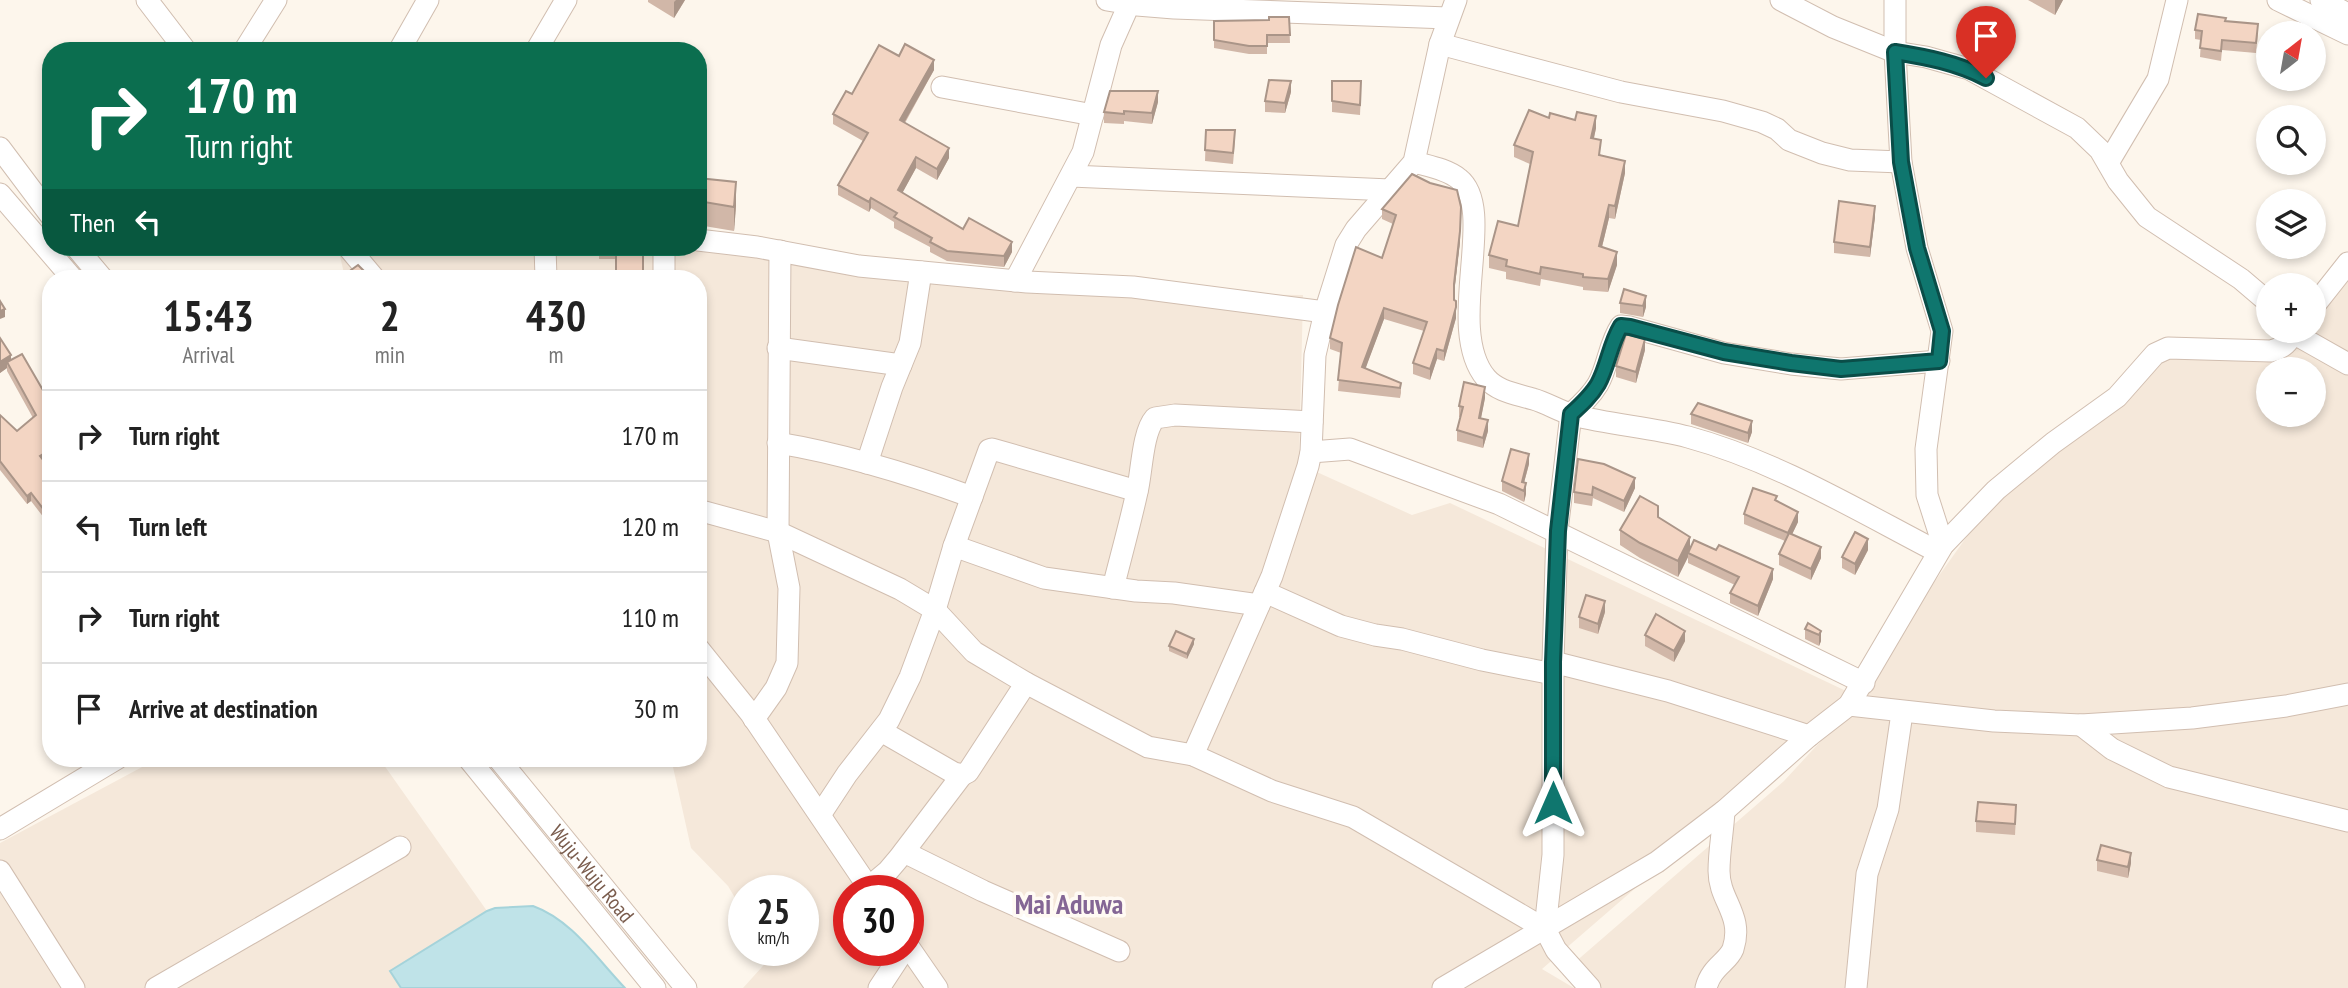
<!DOCTYPE html>
<html lang="en">
<head>
<meta charset="utf-8">
<style>
	:root { --surface:#fff; --page:#f2f2f2; --text:#222; --muted:#767676; --line:#e0e0e0 }
	body { margin:0; font-family:"PT Sans Narrow",sans-serif; background:var(--page); color:var(--text); height:100vh; display:flex; flex-direction:column; font-size:26px; white-space:nowrap }
	* { box-sizing:border-box; margin:0 }
	p { font-size:23px; color:var(--muted) }
	.icon { flex:none; width:38px; height:38px; fill:none; stroke:currentColor; stroke-width:2; stroke-linecap:round; stroke-linejoin:round }
	.map { position:relative; flex:1; overflow:hidden }
	.drawer { position:absolute; left:42px; top:270px; width:665px; height:497px; display:flex; flex-direction:column; background:var(--surface); border-radius:28px; box-shadow:0 4px 10px #0003 }
	.drawer>* { flex:none }
	.top-card { position:absolute; left:42px; top:42px; width:665px; height:214px; border-radius:28px; box-shadow:0 4px 10px #0003; background:#0b6e4f; color:#fff; overflow:hidden }
	.needle { width:46px; rotate:31deg }
	.controls { position:absolute; left:2256px; top:21px; display:grid; gap:14px }
	.controls a { display:grid; place-items:center; width:70px; height:70px; border-radius:50%; background:var(--surface); box-shadow:0 4px 10px #0003; font-size:35px }
	.speed { position:absolute; left:728px; top:875px; display:flex; gap:14px; font-size:35px; font-weight:700; text-align:center }
	.speed>* { display:grid; place-content:center; width:91px; height:91px; border-radius:50%; background:var(--surface); box-shadow:0 4px 10px #0003; line-height:1 }
	.speed small { font-size:18px; font-weight:400 }
	.speed .limit { border:10px solid #d22; background:#fff; color:#111 }
	.pin { position:absolute; display:grid; place-items:center; width:60px; height:60px; color:#fff; margin:-72px -30px; border-radius:50% 50% 50% 0; rotate:-45deg; box-shadow:0 0 7px #0007 }
	.pin .icon { rotate:45deg }
	.me { position:absolute; width:77px; margin:-38px; rotate:0deg; stroke-linejoin:round; filter:drop-shadow(0 0 5px #0008) }
	.turn { display:flex; align-items:center; gap:24px; height:147px; padding:0 28px; font-size:32px }
	.turn .icon { width:91px; height:91px; stroke-width:2.5 }
	.turn b { display:block; font-size:49px; line-height:60px }
	.then { display:flex; align-items:center; height:66px; padding:0 28px; background:#0003; gap:14px; font-size:26px }
	.eta { display:flex; justify-content:space-evenly; align-items:center; height:119px; text-align:center }
	.eta b { font-size:42px; font-weight:600; line-height:49px }
	ul { padding:0; list-style:none }
	li { display:flex; align-items:center; gap:21px; height:91px; padding:0 28px; border-top:2px solid var(--line) }
	li div { flex:1 }
	li b { display:block; font-size:26px }
	li em { font-style:normal }
	.map>svg:first-child { display:block }
	.residential { fill:#f5e8da; fill-rule:evenodd }
	.water { fill:#bfe3e8; stroke:#a5d3da; stroke-width:2 }
	.lines { fill:none; stroke-linecap:round; stroke-linejoin:round }
	.minor-casing { stroke:#d1beb0; stroke-width:23 }
	.minor { stroke:#fff; stroke-width:21 }
	.wall { fill:#d1b7a8 }
	.shaded-wall { fill:#aa9588 }
	.building { fill:#f3d5c3; stroke:#aa9588; stroke-width:2 }
	.route-casing { stroke:#0a4d48; stroke-width:18 }
	.route { stroke:#0f766e; stroke-width:12 }
	.labels { text-anchor:middle; dominant-baseline:central; stroke-width:7; stroke-linejoin:round; paint-order:stroke }
	.street-label { font-size:21px; fill:#7a5c4d; stroke:#fffaf3 }
	.district-label { font-size:28px; font-weight:bold; fill:#846695; stroke:#fffaf3 }
</style>
</head>
<body>
<div class="map">
<svg width="2348" height="988" viewBox="0 0 2348 988">
	<rect width="100%" height="100%" fill="#fdf6ec"/>
	<!-- residential -->
	<g class="residential">
		<path d="M729,236L1019,292L1303,295L1299,464L1412,515L1450,503L1846,691L1773,769L1542,969L1574,988H743L770,958L766,950H803V891H744V913L728,886L691,848L671,758H698V278H345L338,247H698ZM849,891H908V950H849Z"/>
		<path d="M2348,268V988H1595L1566,970L1784,781L1867,691L1900,630L1968,535L2040,444L2157,358L2286,350L2300,331H2314V313ZM2268,369H2314V415H2268Z"/>
		<polygon points="159,758 379,758 487,911 390,971 401,988 0,988 0,843"/>
	</g>
	<!-- water -->
	<path class="water" d="M533,906C572,920 597,959 625,988H401L390,971L487,911L495,908Z"/>
	<g class="lines">
		<!-- minor casing -->
		<g class="minor-casing">
			<g id="minor">
				<polyline points="147,0 186,51"/>
				<polyline points="1107,0 1137,5 1174,8 1448,18"/>
				<polyline points="1781,0 1833,27 1895,52 1926,57 1969,69 2077,128 2100,150 2118,181 2147,217 2241,279 2268,302"/>
				<polyline points="1895,0 1895,52 1901,162 1917,248 1942,331 1926,449 1927,495 1943,545"/>
				<polyline points="2278,0 2348,34"/>
				<polyline points="2321,0 2348,14"/>
				<polyline points="1440,44 1621,92 1723,111 1762,122 1777,129 1789,140 1822,153 1850,160 1901,162"/>
				<polyline points="244,51 276,0"/>
				<polyline points="399,51 428,0"/>
				<polyline points="536,51 566,0"/>
				<polyline points="942,87 1093,115"/>
				<polyline points="0,148 51,216"/>
				<path d="M1414,162C1428,166 1447,169 1459,179C1498,210 1444,328 1486,378C1498,392 1517,394 1533,399C1547,403 1559,411 1573,415C1611,425 1650,427 1688,437C1776,461 1857,510 1938,552"/>
				<polyline points="2108,163 2158,79 2177,0"/>
				<polyline points="1071,176 1390,190"/>
				<polyline points="0,194 72,278"/>
				<polyline points="698,240 757,247 859,266 1027,282 1133,287 1325,312"/>
				<polyline points="76,247 102,278"/>
				<polyline points="348,247 374,278"/>
				<polyline points="545,247 546,278"/>
				<polyline points="664,278 664,247"/>
				<polyline points="1015,281 1083,152 1111,45 1131,0"/>
				<polyline points="2314,306 2348,263"/>
				<polyline points="2293,333 2348,364"/>
				<polyline points="778,348 901,365"/>
				<path d="M778,443C845,454 909,474 972,497"/>
				<polyline points="1311,452 1350,449 1499,504 1864,683"/>
				<polyline points="867,463 892,387 910,343 921,272"/>
				<polyline points="698,510 778,532 900,589 935,610 974,652 1026,683 1148,747 1193,755 1272,791 1353,817 1545,929"/>
				<polyline points="954,546 1044,578 1136,591 1174,593 1259,605"/>
				<path d="M1113,588C1121,556 1130,524 1137,492C1142,472 1142,433 1155,418L1175,415L1312,422"/>
				<polyline points="1265,592 1341,626 1375,635 1402,639 1482,660 1553,674"/>
				<polyline points="698,648 751,714 871,891"/>
				<polyline points="1553,662 1668,691 1809,736"/>
				<polyline points="1849,705 1994,721 2081,725 2192,718 2286,706 2348,694"/>
				<polyline points="754,719 776,688 787,663 789,588 778,532 780,251"/>
				<polyline points="2081,725 2112,749 2169,777 2348,821"/>
				<polyline points="881,731 954,773 962,775 968,772 1026,683"/>
				<polyline points="1193,755 1272,576 1308,466 1311,452 1315,355 1325,312 1346,245 1356,229 1414,162 1440,44 1456,0"/>
				<polyline points="468,758 655,988"/>
				<path id="s1" d="M498,758L686,988"/>
				<polyline points="820,815 847,774 889,720 910,677 935,610 954,546 989,450 992,449 1137,491"/>
				<polyline points="0,829 118,758"/>
				<polyline points="904,852 983,891 1119,951"/>
				<polyline points="0,871 74,988"/>
				<polyline points="869,887 888,871 899,858 962,775"/>
				<polyline points="908,946 937,988"/>
				<polyline points="156,988 400,847"/>
				<polyline points="879,988 904,950"/>
				<path d="M1443,988L1657,862L1724,811L1809,736L1849,705L1943,545L1996,490L2053,443L2117,397L2155,354L2168,348L2271,351C2284,348 2288,342 2295,331"/>
				<path d="M1590,988L1556,950L1545,929L1553,855V662L1557,531L1571,414C1581,405 1591,396 1598,384C1608,366 1609,344 1621,326L1630,327L1724,353L1791,364L1841,369L1939,361"/>
				<path d="M1706,988C1711,967 1728,962 1733,949C1744,915 1719,901 1719,871C1719,851 1723,831 1724,811"/>
				<polyline points="1856,988 1867,874 1888,809 1902,713"/>
			</g>
		</g>
		<!-- minor -->
		<use href="#minor" class="minor"/>
	</g>
	<!-- wall -->
	<g class="wall">
		<polygon points="648,0 685,0 674,18 648,2"/>
		<polygon points="2028,0 2063,0 2055,15"/>
		<polygon points="1289,17 1290,43 1267,43 1267,54 1249,54 1214,48 1214,21 1269,20"/>
		<polygon points="2226,21 2258,33 2256,53 2222,50 2221,61 2200,57 2201,40 2195,39 2195,30"/>
		<polygon points="899,56 934,70 905,123 949,158 937,180 916,168 902,193 963,229 1012,252 1004,267 947,261 930,252 930,247 894,228 894,222 871,208 869,212 838,195 838,185 863,141 833,124 833,114 852,94"/>
		<polygon points="1332,81 1361,92 1360,115 1332,112"/>
		<polygon points="1291,92 1285,113 1265,112 1265,101"/>
		<polygon points="1158,102 1152,124 1124,121 1124,124 1104,123 1104,112"/>
		<polygon points="1549,118 1596,128 1594,138 1601,156 1625,173 1615,219 1609,218 1602,247 1617,265 1608,292 1583,290 1583,287 1541,279 1540,286 1506,279 1506,272 1489,268 1489,255 1518,226 1530,164 1514,157 1514,145"/>
		<polygon points="1206,130 1235,141 1233,164 1205,161"/>
		<polygon points="698,178 736,206 734,231 698,225"/>
		<polygon points="1461,207 1460,242 1454,294 1456,318 1444,361 1437,359 1430,380 1413,374 1413,363 1424,331 1384,319 1365,369 1401,383 1401,393 1400,398 1338,391 1341,353 1330,349 1330,338 1382,258 1393,224 1382,219 1382,209"/>
		<polygon points="1875,217 1870,257 1834,253 1834,242"/>
		<polygon points="599,247 644,247 643,278 616,278 616,259 599,259"/>
		<polygon points="1620,303 1646,307 1643,317 1620,313"/>
		<polygon points="0,338 11,360 51,404 44,461 51,470 51,527 31,501 27,504 0,470 0,415 17,431 33,418 7,371 7,368 0,373"/>
		<polygon points="1645,350 1636,383 1616,377 1616,366"/>
		<polygon points="1485,398 1481,418 1488,431 1483,448 1457,441 1457,430 1460,417 1459,417 1459,406"/>
		<polygon points="1691,414 1752,432 1748,443 1691,424"/>
		<polygon points="1578,459 1635,488 1624,512 1593,498 1592,506 1574,503 1574,492"/>
		<polygon points="1529,464 1524,483 1526,494 1524,502 1502,491 1502,481"/>
		<polygon points="1777,501 1798,522 1792,534 1821,558 1811,580 1779,565 1779,554 1785,541 1744,524 1744,514"/>
		<polygon points="1658,517 1690,549 1773,579 1758,616 1730,603 1730,593 1735,585 1688,563 1688,557 1678,577 1640,558 1620,545 1620,530"/>
		<polygon points="1868,550 1855,575 1842,568 1842,557"/>
		<polygon points="1605,612 1598,634 1579,628 1579,617"/>
		<polygon points="1805,629 1821,631 1821,641 1819,646 1805,639"/>
		<polygon points="1645,635 1685,641 1674,662 1645,646"/>
		<polygon points="1194,644 1187,659 1169,651 1169,646"/>
		<polygon points="2016,816 2015,835 1976,832 1976,821"/>
		<polygon points="2097,860 2131,863 2128,878 2097,871"/>
	</g>
	<!-- shaded-wall -->
	<g class="shaded-wall">
		<polygon points="676,0 685,0 674,18 674,2"/>
		<polygon points="2055,0 2063,0 2055,15"/>
		<polygon points="934,60 934,70 900,130 900,120"/>
		<polygon points="1291,81 1291,92 1285,113 1285,103"/>
		<polygon points="1158,91 1158,102 1152,124 1152,113"/>
		<polygon points="1596,116 1596,128 1591,151 1591,138"/>
		<polygon points="949,148 949,158 937,180 937,169"/>
		<polygon points="916,157 916,168 898,201 898,190"/>
		<polygon points="1625,161 1625,173 1615,219 1615,206"/>
		<polygon points="736,182 736,206 734,231 734,207"/>
		<polygon points="871,198 871,208 869,212 869,202"/>
		<polygon points="1609,205 1609,218 1599,259 1599,246"/>
		<polygon points="1875,206 1875,217 1870,257 1870,247"/>
		<polygon points="1460,231 1460,242 1454,294 1454,284"/>
		<polygon points="1012,242 1012,252 1004,267 1004,256"/>
		<polygon points="1617,252 1617,265 1608,292 1608,279"/>
		<polygon points="1646,296 1646,307 1643,317 1643,306"/>
		<polygon points="1456,307 1456,318 1444,361 1444,351"/>
		<polygon points="1384,308 1384,319 1362,378 1362,367"/>
		<polygon points="5,309 5,317 0,319 0,311"/>
		<polygon points="1645,339 1645,350 1636,383 1636,372"/>
		<polygon points="1437,349 1437,359 1430,380 1430,369"/>
		<polygon points="11,355 11,366 7,362 7,368 0,373 0,362"/>
		<polygon points="1485,387 1485,398 1479,428 1479,418"/>
		<polygon points="1488,420 1488,431 1483,448 1483,438"/>
		<polygon points="1752,421 1752,432 1748,443 1748,433"/>
		<polygon points="51,449 51,458 40,464 40,456"/>
		<polygon points="1529,454 1529,464 1522,490 1522,482"/>
		<polygon points="1635,478 1635,488 1624,512 1624,501"/>
		<polygon points="1526,483 1526,494 1524,502 1524,491"/>
		<polygon points="31,493 31,501 27,504 27,496"/>
		<polygon points="1798,512 1798,522 1788,543 1788,533"/>
		<polygon points="1690,537 1690,553 1688,553 1688,557 1678,577 1678,561"/>
		<polygon points="1868,539 1868,550 1855,575 1855,564"/>
		<polygon points="1821,547 1821,558 1811,580 1811,569"/>
		<polygon points="1773,569 1773,579 1758,616 1758,606"/>
		<polygon points="1605,601 1605,612 1598,634 1598,624"/>
		<polygon points="1685,631 1685,641 1674,662 1674,651"/>
		<polygon points="1821,631 1821,641 1819,646 1819,635"/>
		<polygon points="1194,639 1194,644 1187,659 1187,654"/>
		<polygon points="2131,853 2131,863 2128,878 2128,867"/>
	</g>
	<!-- building -->
	<g class="building">
		<polygon points="2198,14 2226,18 2225,21 2258,24 2256,43 2222,40 2221,51 2200,48 2202,31 2195,30"/>
		<polygon points="1269,17 1289,17 1290,35 1267,35 1267,46 1249,46 1214,40 1214,21 1269,20"/>
		<polygon points="905,44 934,60 900,120 949,148 937,169 916,157 898,190 963,229 969,218 1012,242 1004,256 947,251 930,242 932,238 894,217 897,213 871,198 869,202 838,185 868,133 833,114 846,91 852,94 879,45 899,56"/>
		<polygon points="1269,80 1291,81 1285,103 1265,101"/>
		<polygon points="1332,81 1361,81 1360,105 1332,101"/>
		<polygon points="1110,91 1158,91 1152,113 1124,111 1124,114 1104,112"/>
		<polygon points="1529,110 1549,118 1550,113 1575,120 1577,112 1596,116 1591,138 1601,140 1599,155 1625,161 1615,206 1609,205 1599,246 1617,252 1608,279 1583,277 1583,274 1541,267 1540,274 1506,266 1507,260 1489,255 1498,221 1518,226 1533,152 1514,145"/>
		<polygon points="1206,130 1235,130 1233,153 1205,150"/>
		<polygon points="1412,174 1430,183 1457,190 1461,207 1460,231 1454,284 1454,300 1456,301 1456,307 1444,351 1437,349 1430,369 1413,363 1427,322 1384,308 1362,367 1401,383 1400,388 1338,380 1342,343 1330,338 1338,305 1356,247 1382,258 1396,215 1382,209"/>
		<polygon points="698,178 736,182 734,207 698,201"/>
		<polygon points="1839,201 1875,206 1870,247 1834,242"/>
		<polygon points="599,247 643,247 643,274 616,273 616,248 599,248"/>
		<polygon points="358,265 371,278 340,278"/>
		<polygon points="1624,289 1646,296 1643,306 1620,303"/>
		<polygon points="0,301 5,309 0,311"/>
		<polygon points="1626,334 1645,339 1636,372 1616,366"/>
		<polygon points="0,338 11,355 0,362"/>
		<polygon points="22,354 51,404 51,449 40,456 51,470 51,519 31,493 27,496 0,461 0,415 17,431 36,415 7,362"/>
		<polygon points="1464,382 1485,387 1479,418 1488,420 1483,438 1457,430 1463,407 1459,406"/>
		<polygon points="1698,403 1752,421 1748,433 1691,414"/>
		<polygon points="1511,449 1529,454 1522,482 1526,483 1524,491 1502,481"/>
		<polygon points="1578,459 1604,464 1635,478 1624,501 1593,487 1592,495 1574,492"/>
		<polygon points="1753,488 1777,496 1775,500 1798,512 1788,533 1744,514"/>
		<polygon points="1640,496 1658,506 1658,517 1690,537 1678,561 1640,543 1620,530"/>
		<polygon points="1855,532 1868,539 1855,564 1842,557"/>
		<polygon points="1789,533 1821,547 1811,569 1779,554"/>
		<polygon points="1694,540 1716,550 1719,545 1773,569 1758,606 1730,593 1739,577 1688,553"/>
		<polygon points="1586,595 1605,601 1598,624 1579,617"/>
		<polygon points="1656,614 1685,631 1674,651 1645,635"/>
		<polygon points="1808,623 1821,631 1819,635 1805,629"/>
		<polygon points="1176,631 1194,639 1187,654 1169,646"/>
		<polygon points="1978,802 2016,805 2015,824 1976,821"/>
		<polygon points="2101,845 2131,853 2128,867 2097,860"/>
	</g>
	<g class="lines">
		<!-- route casing -->
		<g class="route-casing">
			<path id="route" d="M1553,803V662L1558,531L1571,414C1581,405 1591,396 1598,384C1608,366 1610,344 1621,326L1630,327L1724,352L1791,363L1841,369L1939,361L1942,331L1917,248L1901,162L1895,52C1926,57 1958,63 1986,78"/>
		</g>
		<!-- route -->
		<use href="#route" class="route"/>
	</g>
	<g class="labels">
		<!-- street labels -->
		<g class="street-label">
			<text stroke="none"><textPath href="#s1" startOffset="149">Wuju-Wuju Road</textPath></text>
		</g>
		<!-- district labels -->
		<g class="district-label">
			<text x="1069" y="903">Mai Aduwa</text>
		</g>
	</g>
</svg>
<div class="controls">
<a><svg class="needle" viewBox="-14 -14 28 28"><path d="M0-13l5 13h-10z" fill="#e53935"/><path d="M0 13l5-13h-10z" fill="#767676"/></svg></a>
<a><svg class="icon" aria-label="search" viewBox="0 0 24 24"><circle cx="10" cy="10" r="6"/><path d="M15 15l6 6"/></svg></a>
<a><svg class="icon" aria-label="layers" viewBox="0 0 24 24"><path d="M12 4l9 5-9 5-9-5zM3 14l9 5 9-5"/></svg></a>
<a>+</a>
<a>−</a>
</div>
<div class="speed"><div>25<small>km/h</small></div><div class="limit">30</div></div>
<div class="pin" style="left:1986px;top:78px;background:#d93025"><svg class="icon" aria-label="arrive" viewBox="0 0 24 24"><path d="M6 21V4h12l-3 4 3 4H6"/></svg></div>
<svg class="me" style="left:1553px;top:803px" viewBox="-20 -20 40 40"><path d="M0-17L14 15 0 8-14 15z" fill="#0f766e" stroke="#fff" stroke-width="4"/></svg>
<div class="top-card">
<div class="turn"><svg class="icon" aria-label="right" viewBox="0 0 24 24"><path d="M7 20v-9h11M14 6l5 5-5 5"/></svg><div><b>170 m</b>Turn right</div></div>
<div class="then">Then<svg class="icon" aria-label="left" viewBox="0 0 24 24"><path d="M17 20v-9H6M10 6l-5 5 5 5"/></svg></div>
</div>
<section class="drawer">
<div class="eta">
<div><b>15:43</b><p>Arrival</p></div>
<div><b>2</b><p>min</p></div>
<div><b>430</b><p>m</p></div>
</div>
<ul>
<li><svg class="icon" aria-label="right" viewBox="0 0 24 24"><path d="M7 20v-9h11M14 6l5 5-5 5"/></svg><div><b>Turn right</b></div><em>170 m</em></li>
<li><svg class="icon" aria-label="left" viewBox="0 0 24 24"><path d="M17 20v-9H6M10 6l-5 5 5 5"/></svg><div><b>Turn left</b></div><em>120 m</em></li>
<li><svg class="icon" aria-label="right" viewBox="0 0 24 24"><path d="M7 20v-9h11M14 6l5 5-5 5"/></svg><div><b>Turn right</b></div><em>110 m</em></li>
<li><svg class="icon" aria-label="arrive" viewBox="0 0 24 24"><path d="M6 21V4h12l-3 4 3 4H6"/></svg><div><b>Arrive at destination</b></div><em>30 m</em></li>
</ul>
</section>
</div>
</body>
</html>
